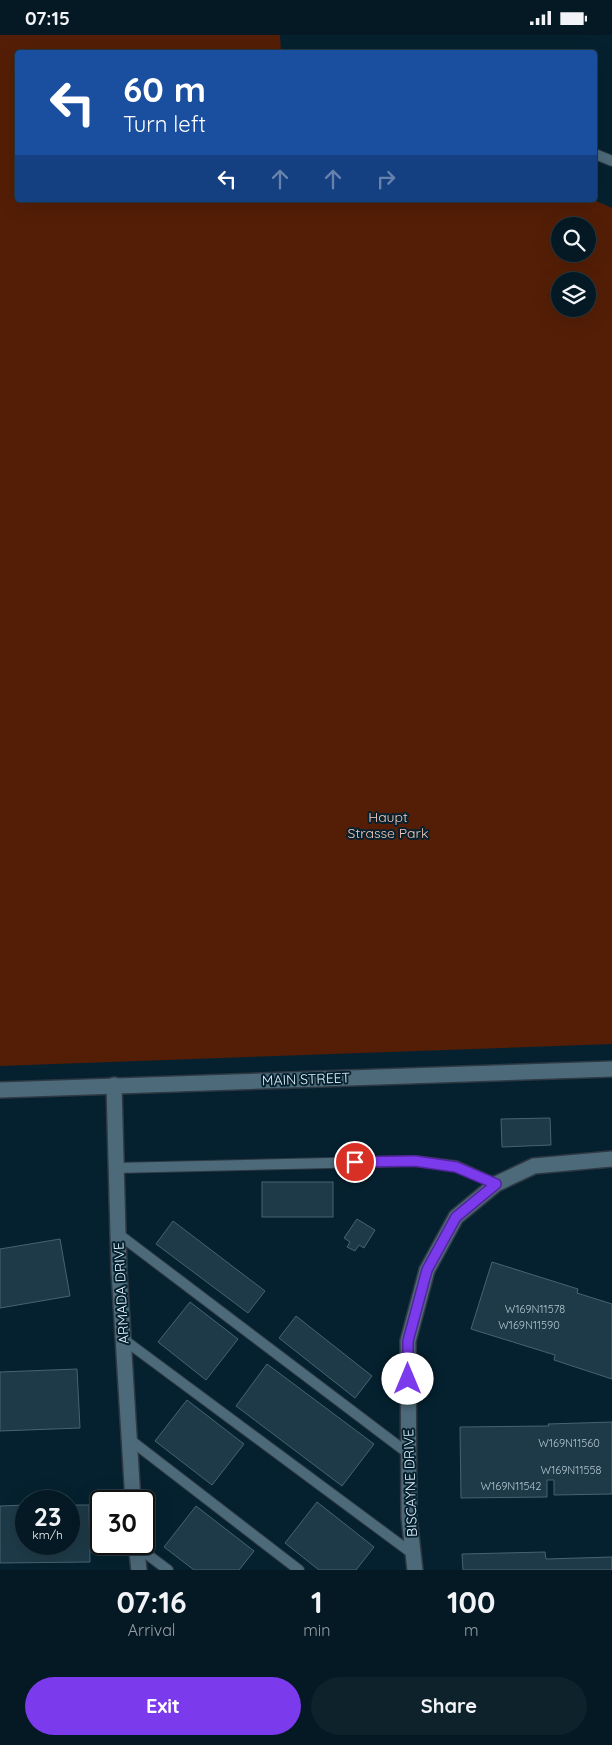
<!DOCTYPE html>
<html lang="en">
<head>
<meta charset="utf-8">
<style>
	:root { --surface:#041923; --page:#0d222b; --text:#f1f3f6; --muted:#97a0a6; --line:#253841; --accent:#7c3aed }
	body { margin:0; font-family:Quicksand,sans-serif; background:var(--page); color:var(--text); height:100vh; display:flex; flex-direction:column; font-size:19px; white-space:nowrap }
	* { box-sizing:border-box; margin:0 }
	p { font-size:16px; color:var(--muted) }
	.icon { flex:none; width:28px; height:28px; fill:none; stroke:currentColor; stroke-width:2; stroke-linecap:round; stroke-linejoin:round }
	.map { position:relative; height:1535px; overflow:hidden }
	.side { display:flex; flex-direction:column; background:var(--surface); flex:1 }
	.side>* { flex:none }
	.hud { position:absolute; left:15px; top:15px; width:582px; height:152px; border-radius:5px; box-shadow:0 5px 20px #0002,0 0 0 1px var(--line); background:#1a4fa0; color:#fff; overflow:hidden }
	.tools { position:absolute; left:551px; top:182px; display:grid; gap:10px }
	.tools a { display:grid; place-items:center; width:45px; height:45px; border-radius:50%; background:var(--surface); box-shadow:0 5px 20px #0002,0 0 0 1px var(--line); font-size:25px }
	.speed { position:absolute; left:15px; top:1455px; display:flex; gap:10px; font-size:25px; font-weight:700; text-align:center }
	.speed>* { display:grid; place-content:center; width:65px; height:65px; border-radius:50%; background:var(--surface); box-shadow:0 5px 20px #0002,0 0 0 1px var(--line); line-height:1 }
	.speed small { font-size:12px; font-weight:400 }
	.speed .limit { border:2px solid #111; border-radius:8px; background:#fff; color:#111 }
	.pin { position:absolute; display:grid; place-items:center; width:42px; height:42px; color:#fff; margin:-21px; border:2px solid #fff; border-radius:50%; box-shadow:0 1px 5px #0007 }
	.me { position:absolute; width:55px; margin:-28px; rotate:0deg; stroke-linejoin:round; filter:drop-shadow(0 0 4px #0008) }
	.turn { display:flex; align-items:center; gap:18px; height:105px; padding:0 25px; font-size:22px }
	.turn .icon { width:65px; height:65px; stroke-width:2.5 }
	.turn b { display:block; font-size:35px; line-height:42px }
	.lanes { display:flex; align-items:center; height:48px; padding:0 25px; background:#0003; justify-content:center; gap:25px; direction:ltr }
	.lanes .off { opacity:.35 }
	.eta { display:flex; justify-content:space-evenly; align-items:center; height:85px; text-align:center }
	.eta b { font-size:30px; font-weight:700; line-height:35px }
	.action { display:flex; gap:10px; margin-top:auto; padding:10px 25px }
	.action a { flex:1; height:58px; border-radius:30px; background:var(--accent); color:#fff; font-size:20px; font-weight:700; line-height:58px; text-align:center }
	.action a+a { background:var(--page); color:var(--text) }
	.status { display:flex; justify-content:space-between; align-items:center; height:35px; padding:0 25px; background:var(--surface); direction:ltr }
	.status svg { height:14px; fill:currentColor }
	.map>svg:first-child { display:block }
	.green { fill:#541e06; fill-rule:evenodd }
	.building { fill:#1e3a48; stroke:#466373 }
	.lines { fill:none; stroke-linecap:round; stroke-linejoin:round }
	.lane-casing { stroke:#2e3943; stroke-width:12 }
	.street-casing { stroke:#2e3943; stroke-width:18 }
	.lane { stroke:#4d6a7a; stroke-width:10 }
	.street { stroke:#4d6a7a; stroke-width:15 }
	.route-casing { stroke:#51269a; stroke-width:12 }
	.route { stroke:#7c3aed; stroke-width:9 }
	.labels { text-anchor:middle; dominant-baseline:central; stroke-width:4; stroke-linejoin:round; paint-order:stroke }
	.number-label { font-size:11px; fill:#b2c6d0 }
	.park-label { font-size:14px; fill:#facab9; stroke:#05212f }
	.street-label { font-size:14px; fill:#e4f4fe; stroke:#05212f }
</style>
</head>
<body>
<div class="status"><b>07:15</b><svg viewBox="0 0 49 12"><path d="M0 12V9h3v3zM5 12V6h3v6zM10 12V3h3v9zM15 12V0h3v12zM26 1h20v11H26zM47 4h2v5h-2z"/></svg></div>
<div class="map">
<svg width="612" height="1535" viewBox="0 0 612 1535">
	<rect width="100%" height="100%" fill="#05212f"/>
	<!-- green -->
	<path class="green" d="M0,0H280L281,17L18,18V165H594L612,173V1009L0,1031ZM560,191H588V219H560ZM560,246H588V274H560Z"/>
	<!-- building -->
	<g class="building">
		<polygon points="550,1083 551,1110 502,1112 501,1084"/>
		<rect x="262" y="1147" width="71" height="35"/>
		<polygon points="357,1184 375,1195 364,1213 359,1210 355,1216 347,1212 350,1207 344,1203"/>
		<polygon points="173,1186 265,1256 248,1278 156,1209"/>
		<polygon points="60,1204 70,1261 0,1273 0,1214"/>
		<polygon points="492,1227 578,1254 577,1258 612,1269 612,1344 554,1325 555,1320 471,1294"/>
		<polygon points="190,1267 238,1304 206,1345 158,1307"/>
		<polygon points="296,1281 372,1341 355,1363 279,1303"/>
		<polygon points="267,1329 374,1409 342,1451 236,1371"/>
		<polygon points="77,1334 80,1393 0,1396 0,1337"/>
		<polygon points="187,1365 244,1409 212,1450 155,1406"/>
		<polygon points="612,1387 612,1459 554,1460 554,1445 547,1445 547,1462 461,1463 460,1392 549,1391 548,1389"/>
		<polygon points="317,1467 374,1512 356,1535 319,1535 285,1508"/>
		<polygon points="26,1470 26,1509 69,1509 69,1470 89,1470 90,1527 0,1528 0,1471"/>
		<polygon points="196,1471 254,1516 239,1535 194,1535 164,1512"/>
		<polygon points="545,1517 546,1524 612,1522 612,1535 463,1535 462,1519"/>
	</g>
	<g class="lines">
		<!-- lane casing -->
		<g class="lane-casing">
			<g id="lane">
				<polyline points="595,119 612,126"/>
				<polyline points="115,1133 415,1126 456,1131 496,1149"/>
				<polyline points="117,1198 409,1419"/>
				<polyline points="123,1304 413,1519"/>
				<polyline points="129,1404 299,1535"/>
				<polyline points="136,1511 168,1535"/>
			</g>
		</g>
		<!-- street casing -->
		<g class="street-casing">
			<g id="street">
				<polyline points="114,1050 119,1236 133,1466"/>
				<polyline points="0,1055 612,1034"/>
				<polyline points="136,1509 139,1535"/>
				<polyline points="415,1535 409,1482 408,1306 427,1235 456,1182 496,1149 534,1131 612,1124"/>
			</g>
		</g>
		<!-- lane -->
		<use href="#lane" class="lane"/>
		<!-- street -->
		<use href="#street" class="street"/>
	</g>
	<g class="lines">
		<!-- route casing -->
		<g class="route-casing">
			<polyline id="route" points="355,1127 415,1126 456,1132 496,1149 456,1182 427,1235 408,1306 408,1344"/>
		</g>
		<!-- route -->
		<use href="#route" class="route"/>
	</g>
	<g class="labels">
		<!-- number labels -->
		<g class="number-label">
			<text x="535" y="1274">W169N11578</text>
			<text x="529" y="1290">W169N11590</text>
			<text x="569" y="1408">W169N11560</text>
			<text x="571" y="1435">W169N11558</text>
			<text x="511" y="1451">W169N11542</text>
		</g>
		<!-- park labels -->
		<g class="park-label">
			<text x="388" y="782">Haupt<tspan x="388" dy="16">Strasse Park</tspan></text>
		</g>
		<!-- street labels -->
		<g class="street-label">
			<text transform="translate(306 1044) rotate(-2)">MAIN STREET</text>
			<text transform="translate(121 1258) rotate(-93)">ARMADA DRIVE</text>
			<text transform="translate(410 1448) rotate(-92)">BISCAYNE DRIVE</text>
		</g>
	</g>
</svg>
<div class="tools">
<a><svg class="icon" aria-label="search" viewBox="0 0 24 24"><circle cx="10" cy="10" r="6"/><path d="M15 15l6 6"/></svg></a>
<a><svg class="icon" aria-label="layers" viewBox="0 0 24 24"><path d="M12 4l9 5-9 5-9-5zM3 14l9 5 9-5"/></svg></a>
</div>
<div class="speed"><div>23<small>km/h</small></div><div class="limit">30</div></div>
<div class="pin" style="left:355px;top:1127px;background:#d93025"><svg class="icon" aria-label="arrive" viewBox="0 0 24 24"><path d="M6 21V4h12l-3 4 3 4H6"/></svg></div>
<svg class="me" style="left:408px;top:1344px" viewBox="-20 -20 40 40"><circle r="19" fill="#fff"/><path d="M0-13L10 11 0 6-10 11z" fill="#7c3aed"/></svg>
<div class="hud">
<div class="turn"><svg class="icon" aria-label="left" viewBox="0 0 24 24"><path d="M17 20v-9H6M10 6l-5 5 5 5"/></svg><div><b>60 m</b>Turn left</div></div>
<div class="lanes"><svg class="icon" aria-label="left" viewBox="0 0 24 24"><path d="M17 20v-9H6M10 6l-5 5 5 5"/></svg><svg class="icon off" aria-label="ahead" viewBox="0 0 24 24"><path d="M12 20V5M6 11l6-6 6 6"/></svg><svg class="icon off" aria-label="ahead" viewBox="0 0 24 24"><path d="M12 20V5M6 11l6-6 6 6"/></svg><svg class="icon off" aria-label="right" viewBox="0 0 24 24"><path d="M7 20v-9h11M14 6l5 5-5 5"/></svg></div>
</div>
</div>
<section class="side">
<div class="eta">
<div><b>07:16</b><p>Arrival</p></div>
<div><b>1</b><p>min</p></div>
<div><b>100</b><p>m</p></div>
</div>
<div class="action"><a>Exit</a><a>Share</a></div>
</section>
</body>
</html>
